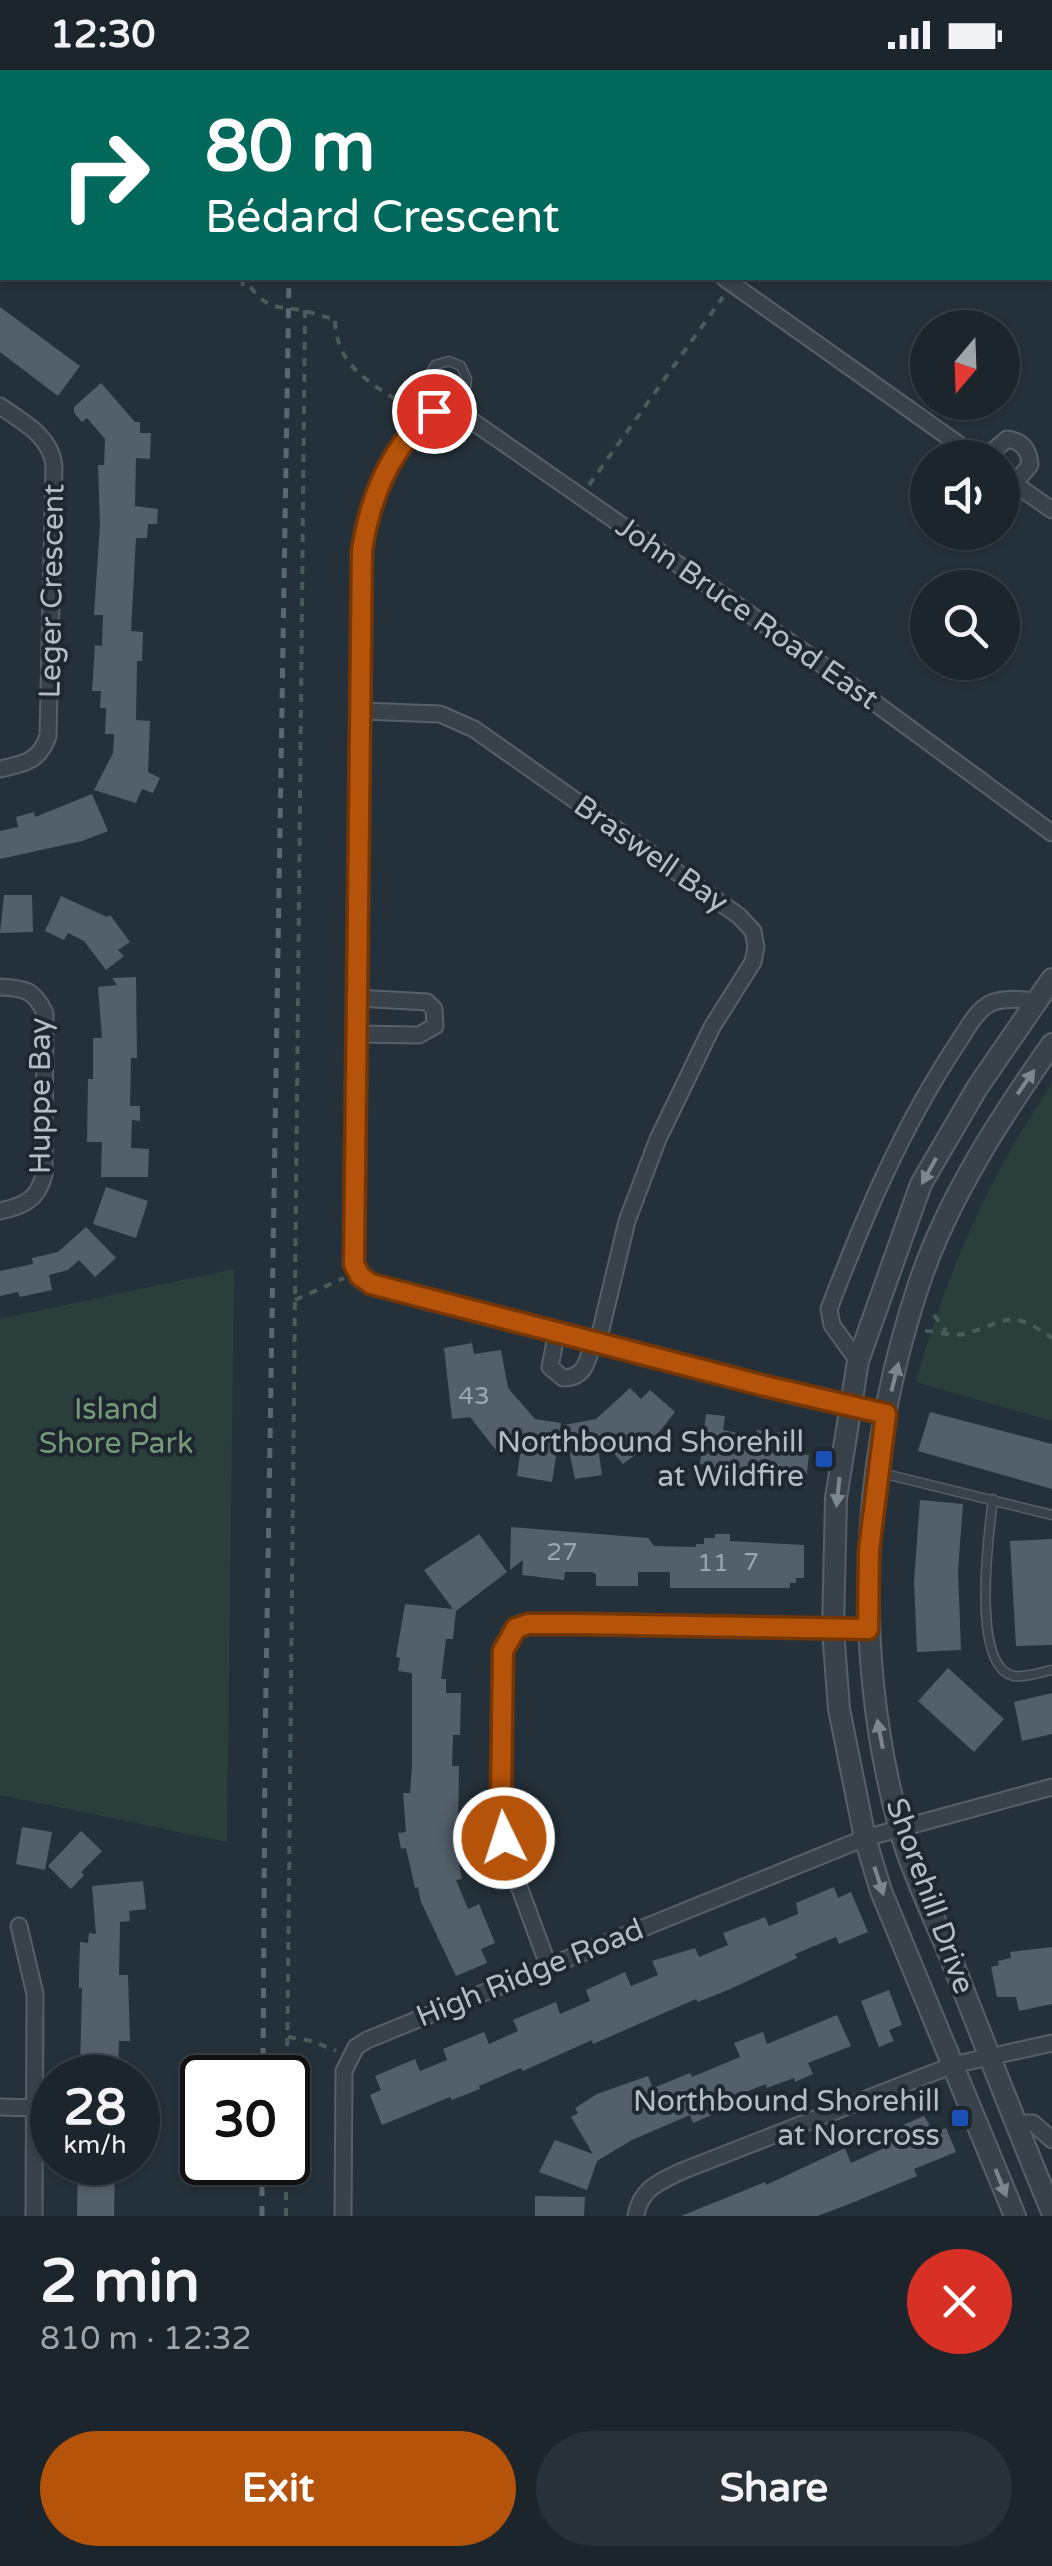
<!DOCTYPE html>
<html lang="en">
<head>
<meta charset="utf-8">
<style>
	:root { --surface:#1c252c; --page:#293138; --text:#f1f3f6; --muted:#a0a5a9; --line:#3a4248; --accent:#b45309 }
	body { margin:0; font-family:"Varela Round",sans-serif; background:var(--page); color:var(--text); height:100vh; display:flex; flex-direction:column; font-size:38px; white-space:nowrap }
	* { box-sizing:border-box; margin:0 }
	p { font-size:32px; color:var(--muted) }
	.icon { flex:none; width:55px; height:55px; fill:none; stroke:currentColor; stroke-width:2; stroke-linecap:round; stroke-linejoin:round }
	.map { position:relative; height:2146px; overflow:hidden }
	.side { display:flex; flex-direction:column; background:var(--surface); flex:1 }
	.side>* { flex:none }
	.banner { position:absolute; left:0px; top:0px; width:1052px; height:210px; box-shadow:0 2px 8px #0004,0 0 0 2px var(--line); background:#00695c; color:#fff; overflow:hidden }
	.needle { width:65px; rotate:199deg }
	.controls { position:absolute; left:910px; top:240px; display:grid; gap:20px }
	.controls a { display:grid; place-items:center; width:110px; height:110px; border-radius:50%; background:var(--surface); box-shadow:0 2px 8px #0004,0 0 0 2px var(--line); font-size:50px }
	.speed { position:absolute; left:30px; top:1985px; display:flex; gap:20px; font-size:50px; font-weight:700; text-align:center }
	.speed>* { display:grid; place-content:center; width:130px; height:130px; border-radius:50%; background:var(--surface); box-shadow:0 2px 8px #0004,0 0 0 2px var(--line); line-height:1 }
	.speed small { font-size:25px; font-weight:400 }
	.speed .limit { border:5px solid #111; border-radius:15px; background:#fff; color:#111 }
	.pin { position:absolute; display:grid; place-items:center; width:85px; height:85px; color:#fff; margin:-42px; border:5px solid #fff; border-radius:50%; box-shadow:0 2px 10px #0007 }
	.me { position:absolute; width:110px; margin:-55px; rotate:356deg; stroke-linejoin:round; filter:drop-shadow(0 0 8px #0008) }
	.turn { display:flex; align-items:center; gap:35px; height:210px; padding:0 40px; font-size:45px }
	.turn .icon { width:130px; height:130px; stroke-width:2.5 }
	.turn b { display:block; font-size:70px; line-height:85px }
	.round { display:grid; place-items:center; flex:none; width:105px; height:105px; border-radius:52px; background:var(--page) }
	.overview { display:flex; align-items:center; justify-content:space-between; height:170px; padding:0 40px }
	h1 { font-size:60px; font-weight:700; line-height:75px }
	.cta { display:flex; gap:20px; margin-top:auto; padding:20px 40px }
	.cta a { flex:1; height:115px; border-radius:60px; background:var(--accent); color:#fff; font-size:40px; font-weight:700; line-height:115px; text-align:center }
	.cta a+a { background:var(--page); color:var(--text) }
	.status { display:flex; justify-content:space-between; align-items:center; height:70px; padding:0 50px; background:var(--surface); direction:ltr }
	.status svg { height:28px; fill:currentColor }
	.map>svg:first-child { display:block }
	.green { fill:#2a3f3c }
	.building { fill:#535f6a }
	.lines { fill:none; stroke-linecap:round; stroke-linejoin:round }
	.service-casing { stroke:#576068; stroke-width:11 }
	.minor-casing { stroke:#576068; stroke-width:19 }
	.tertiary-casing { stroke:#576068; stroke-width:24 }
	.path { stroke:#495b5b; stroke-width:4; stroke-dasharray:8 8; stroke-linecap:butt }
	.service { stroke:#39424a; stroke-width:8 }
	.minor { stroke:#39424a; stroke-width:15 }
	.tertiary { stroke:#39424a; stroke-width:20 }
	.rail { stroke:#5b6771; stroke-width:5; stroke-dasharray:10 10; stroke-linecap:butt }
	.oneway { fill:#7d868e }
	.route-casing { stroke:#753606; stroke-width:25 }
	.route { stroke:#b45309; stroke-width:18 }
	.transit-dot { fill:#1a4fb4; stroke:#1e272f; stroke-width:4 }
	.labels { text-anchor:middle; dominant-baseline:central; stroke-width:8; stroke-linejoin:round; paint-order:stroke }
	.number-label { font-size:25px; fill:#9ca6af }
	.street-label { font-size:30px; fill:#b4bdc6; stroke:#1e272f }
	.park-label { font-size:30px; fill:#759979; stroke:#1e272f }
	.poi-label { font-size:30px; fill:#b4bdc6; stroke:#1e272f; text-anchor:end }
</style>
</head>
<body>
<div class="status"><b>12:30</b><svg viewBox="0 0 49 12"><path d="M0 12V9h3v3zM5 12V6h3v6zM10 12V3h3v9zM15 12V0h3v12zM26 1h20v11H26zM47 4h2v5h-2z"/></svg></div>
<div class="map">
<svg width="1052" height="2146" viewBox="0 0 1052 2146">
	<rect width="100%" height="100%" fill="#25313a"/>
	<!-- green -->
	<g class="green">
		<path d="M1052,1014V1351L916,1312C946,1205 988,1106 1052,1014Z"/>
		<polygon points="234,1199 227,1772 0,1725 0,1249"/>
	</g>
	<!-- building -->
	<g class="building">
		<polygon points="0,237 80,296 58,326 0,282"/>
		<polygon points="101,313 135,352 140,352 140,363 151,363 150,389 136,388 135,436 158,439 157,454 148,454 147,468 136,468 131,561 143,562 142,591 137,591 136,650 150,651 148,702 160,708 153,723 142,719 136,733 94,720 113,683 114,664 105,664 106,638 100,638 101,621 92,621 95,575 102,576 103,545 94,545 100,454 98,395 104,395 105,369 87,348 82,352 74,343 74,337"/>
		<polygon points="92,724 108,761 82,771 0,789 0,761 18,757 16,747 34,742 35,747"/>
		<polygon points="4,825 32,825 33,862 0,863"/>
		<polygon points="61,826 107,847 110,845 130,872 118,880 124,886 106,900 84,871 68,863 64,870 45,861"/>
		<polygon points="136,907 137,988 131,988 130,1036 140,1036 140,1051 132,1050 131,1078 149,1079 148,1107 101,1107 102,1072 87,1072 88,1009 93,1009 93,968 102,968 98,917 117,915 112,908"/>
		<polygon points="106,1117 148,1131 136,1168 93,1154"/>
		<polygon points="86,1157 116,1188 95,1207 79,1190 68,1200 49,1205 52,1220 20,1227 18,1222 0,1226 0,1201 33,1194 32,1188 58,1182"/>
		<polygon points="472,1273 474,1284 501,1280 508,1318 535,1349 561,1353 552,1412 517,1406 523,1363 499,1384 470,1347 452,1349 444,1278"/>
		<polygon points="630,1318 641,1329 650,1320 675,1342 649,1375 623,1394 596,1363 602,1405 575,1409 564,1355 596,1349"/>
		<polygon points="930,1342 1052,1374 1052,1419 918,1381"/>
		<polygon points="706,1344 725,1346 723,1360 756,1367 757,1360 800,1365 798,1384 809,1385 805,1418 775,1414 776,1411 700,1394"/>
		<polygon points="920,1430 963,1434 958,1500 961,1580 917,1582 914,1511"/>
		<polygon points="511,1457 648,1468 654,1476 696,1477 696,1474 704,1474 704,1468 715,1468 715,1464 730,1464 730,1471 804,1475 804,1508 796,1508 796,1513 790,1513 790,1518 670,1518 670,1502 638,1502 638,1516 596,1516 596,1504 592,1502 565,1502 564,1510 522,1505 523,1490 510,1500"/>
		<polygon points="479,1464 507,1502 456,1541 453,1569 446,1569 441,1609 446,1609 446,1623 461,1623 460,1665 453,1665 452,1696 459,1696 458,1767 462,1767 464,1784 457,1785 462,1809 456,1810 468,1839 479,1834 495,1873 481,1879 487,1893 456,1906 421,1832 418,1817 415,1818 406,1778 401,1779 398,1763 406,1762 403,1723 410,1723 412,1697 412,1603 398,1601 400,1588 396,1587 405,1534 453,1539 424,1500"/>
		<polygon points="1052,1469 1052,1575 1016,1576 1010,1471"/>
		<polygon points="948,1598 1004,1649 974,1682 918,1631"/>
		<polygon points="1052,1623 1052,1664 1022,1671 1014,1632"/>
		<polygon points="22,1757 52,1762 45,1800 16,1794"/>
		<polygon points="81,1761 102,1781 81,1802 84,1805 71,1819 48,1796"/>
		<polygon points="143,1811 146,1839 129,1841 130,1851 120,1852 119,1905 128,1905 130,1971 119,1971 118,2008 88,2008 88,2000 80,2000 82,1918 79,1918 79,1904 80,1872 88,1873 89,1863 96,1864 92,1816"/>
		<polygon points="834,1817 838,1828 851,1822 868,1862 839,1874 836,1867 795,1884 797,1888 728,1920 698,1932 696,1929 593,1974 592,1970 523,2001 521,1998 479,2016 480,2019 452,2030 450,2027 382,2055 370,2025 381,2020 375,2006 415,1989 420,2001 447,1990 443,1979 484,1962 489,1974 518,1961 513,1950 556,1932 560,1944 590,1931 586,1920 625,1902 631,1916 658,1905 652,1891 695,1878 699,1887 728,1875 723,1863 765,1847 769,1856 798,1844 796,1833"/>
		<polygon points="1052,1877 1052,1934 1019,1941 1016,1927 997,1927 991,1897 999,1895 998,1891 1011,1888 1010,1882"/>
		<polygon points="889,1920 902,1955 889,1960 894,1971 879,1977 861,1931"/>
		<polygon points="837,1945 851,1976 808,1993 813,2004 795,2012 794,2008 767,2018 766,2014 733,2027 736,2035 693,2053 690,2045 632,2070 597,2091 587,2120 539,2102 555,2070 593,2084 571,2047 578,2043 575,2038 597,2024 648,2006 653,2018 690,2003 692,2007 740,1987 734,1973 763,1962 767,1974"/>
		<polygon points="924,2046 934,2062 946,2058 956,2082 914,2099 917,2106 847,2135 817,2146 681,2146 765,2112 766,2115 845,2078 851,2093 884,2078 879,2065"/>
		<polygon points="78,2092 115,2092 114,2146 77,2146"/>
		<polygon points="535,2126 585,2127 584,2146 535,2146"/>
	</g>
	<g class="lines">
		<!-- service casing -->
		<g class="service-casing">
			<g id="service">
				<polyline points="433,341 428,308 435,295 449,291 461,296 467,309 462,344"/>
				<polyline points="877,1402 1052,1445"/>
				<path d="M993,1429C989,1461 970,1597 1014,1606C1025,1608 1041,1602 1052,1600"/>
			</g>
		</g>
		<!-- minor casing -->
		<g class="minor-casing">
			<g id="minor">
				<polyline points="600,0 601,2"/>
				<polyline points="876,0 878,2"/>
				<polyline points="106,2 108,0"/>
				<polyline points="161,2 172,0"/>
				<polyline points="1050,87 1052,86"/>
				<polyline points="724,208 978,388"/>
				<path d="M0,336C22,352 50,365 54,395L48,666C40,691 24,694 0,699"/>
				<path d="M985,388L1007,369C1022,371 1029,380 1030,395L1015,413"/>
				<polyline points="1002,405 1052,440"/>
				<polyline points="361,641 440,644 474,659 739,846 753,861 756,877 753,892 712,957 658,1069 627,1151 598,1272"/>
				<path d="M0,917C25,918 34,920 45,943L44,1105C38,1129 24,1136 0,1141"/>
				<polyline points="357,964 419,965 435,956 434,939 427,932 357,928"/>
				<path d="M557,1261L550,1297L563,1308C586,1308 588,1289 593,1271"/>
				<path d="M858,1291L832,1255L829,1239C864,1147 902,1057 957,974C966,961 976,940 991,933C1005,927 1023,930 1037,931"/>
				<path d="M886,1344L765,1316L410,1224C387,1218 365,1217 354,1195L362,480C370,428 380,409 411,366C417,359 423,347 432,343C442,337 451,341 462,344L837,605L1052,763"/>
				<polyline points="19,1856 35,1924 34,2146"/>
				<polyline points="548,1895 510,1792 502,1751 503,1581 516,1558 528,1554 579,1554 867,1559"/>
				<polyline points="0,2037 35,2038"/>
				<polyline points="1015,2053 1033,2053 1052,2070"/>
				<polyline points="343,2146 344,2001 356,1977 367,1970 865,1768 1052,1717"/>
				<path d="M636,2146C640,2119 659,2112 682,2101L953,1995L1052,1973"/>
			</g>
		</g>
		<!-- tertiary casing -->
		<g class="tertiary-casing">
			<g id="tertiary">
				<path d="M1052,974C1001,1047 949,1126 920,1211C861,1386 851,1577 899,1756C911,1801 934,1846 951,1889C985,1974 1017,2058 1052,2142"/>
				<polyline points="1015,2146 881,1821 865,1768 839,1639 833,1560 836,1428 858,1291 921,1114 977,1018 1052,909"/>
			</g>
		</g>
		<!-- path -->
		<g class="path">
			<polyline points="132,2 133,0"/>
			<path d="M242,208L243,216H250C265,238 278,237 301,240C313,242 322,248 335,248C335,299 374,314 412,340"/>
			<polyline points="589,415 723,227"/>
			<polyline points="295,1230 344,1208"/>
			<polyline points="934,1245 946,1261"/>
			<path d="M925,1261C938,1261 953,1267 964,1264C1007,1253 1007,1236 1052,1268"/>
			<polyline points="288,1967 312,1971 336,1981"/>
			<polyline points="287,2008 305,240"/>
			<polyline points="286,2146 286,2092"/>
		</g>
		<!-- service -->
		<use href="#service" class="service"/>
		<!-- minor -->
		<use href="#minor" class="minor"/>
		<!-- tertiary -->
		<use href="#tertiary" class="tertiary"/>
		<!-- rail -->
		<g class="rail">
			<polyline points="292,2 292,0"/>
			<polyline points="263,2008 265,1676 289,208"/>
			<polyline points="262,2146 262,2092"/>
		</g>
	</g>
	<!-- one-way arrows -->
	<defs><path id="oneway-solid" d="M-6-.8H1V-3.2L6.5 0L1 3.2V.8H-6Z" transform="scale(2.5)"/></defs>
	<g class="oneway">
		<use href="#oneway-solid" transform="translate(1026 1012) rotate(-55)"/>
		<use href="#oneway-solid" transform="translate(929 1101) rotate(119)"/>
		<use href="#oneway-solid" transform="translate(895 1307) rotate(-76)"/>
		<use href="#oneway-solid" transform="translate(838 1422) rotate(96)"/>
		<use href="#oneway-solid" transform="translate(880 1664) rotate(-101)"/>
		<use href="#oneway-solid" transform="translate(879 1811) rotate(72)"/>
		<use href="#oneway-solid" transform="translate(1001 2113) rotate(68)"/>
	</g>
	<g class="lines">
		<!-- route casing -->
		<g class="route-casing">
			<path id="route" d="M434,341C391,376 370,428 362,480L354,1194L360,1206L371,1214L765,1316L886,1344L869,1480L868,1559L578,1554H528L516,1558L503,1581L501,1726L504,1768"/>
		</g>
		<!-- route -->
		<use href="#route" class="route"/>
	</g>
	<!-- markers -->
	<g class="transit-dot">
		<rect x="814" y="1379" width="20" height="20" rx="5"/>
		<rect x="950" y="2038" width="20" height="20" rx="5"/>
	</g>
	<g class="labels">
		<!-- number labels -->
		<g class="number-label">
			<text x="474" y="1326">43</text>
			<text x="562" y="1482">27</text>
			<text x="751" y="1492">7</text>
			<text x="713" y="1493">11</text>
		</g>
		<!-- street labels -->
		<g class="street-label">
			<text transform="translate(52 521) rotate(-89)">Leger Crescent</text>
			<text transform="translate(747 543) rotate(35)">John Bruce Road East</text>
			<text transform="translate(651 784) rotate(35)">Braswell Bay</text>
			<text transform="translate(40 1026) rotate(-90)">Huppe Bay</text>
			<text transform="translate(930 1826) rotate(70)">Shorehill Drive</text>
			<text transform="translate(530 1903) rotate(-22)">High Ridge Road</text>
		</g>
		<!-- park labels -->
		<g class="park-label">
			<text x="116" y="1339">Island<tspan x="116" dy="34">Shore Park</tspan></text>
		</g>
		<!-- poi labels -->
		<g class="poi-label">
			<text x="804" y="1372">Northbound Shorehill<tspan x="804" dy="34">at Wildfire</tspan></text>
			<text x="940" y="2031">Northbound Shorehill<tspan x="940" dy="34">at Norcross</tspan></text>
		</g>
	</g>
</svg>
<div class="controls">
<a><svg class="needle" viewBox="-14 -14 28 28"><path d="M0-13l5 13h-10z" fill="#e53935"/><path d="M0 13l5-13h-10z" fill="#a0a5a9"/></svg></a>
<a><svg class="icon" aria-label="sound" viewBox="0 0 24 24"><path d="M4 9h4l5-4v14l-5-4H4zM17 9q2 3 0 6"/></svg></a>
<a><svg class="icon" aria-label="search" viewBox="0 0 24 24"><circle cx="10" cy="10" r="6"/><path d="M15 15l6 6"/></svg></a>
</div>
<div class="speed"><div>28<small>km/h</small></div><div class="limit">30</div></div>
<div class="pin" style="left:434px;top:341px;background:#d93025"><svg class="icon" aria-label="arrive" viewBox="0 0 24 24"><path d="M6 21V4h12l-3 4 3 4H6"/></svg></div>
<svg class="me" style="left:504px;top:1768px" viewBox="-20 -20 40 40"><circle r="17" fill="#b45309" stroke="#fff" stroke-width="3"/><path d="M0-11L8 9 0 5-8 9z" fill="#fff"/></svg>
<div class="banner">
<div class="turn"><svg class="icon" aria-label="right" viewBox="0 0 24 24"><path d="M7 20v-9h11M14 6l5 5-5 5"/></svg><div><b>80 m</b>Bédard Crescent</div></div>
</div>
</div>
<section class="side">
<div class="overview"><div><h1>2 min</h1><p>810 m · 12:32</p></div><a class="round" style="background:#d93025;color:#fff"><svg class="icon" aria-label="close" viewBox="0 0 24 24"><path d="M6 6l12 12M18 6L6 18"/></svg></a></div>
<div class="cta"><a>Exit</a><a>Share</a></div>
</section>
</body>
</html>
